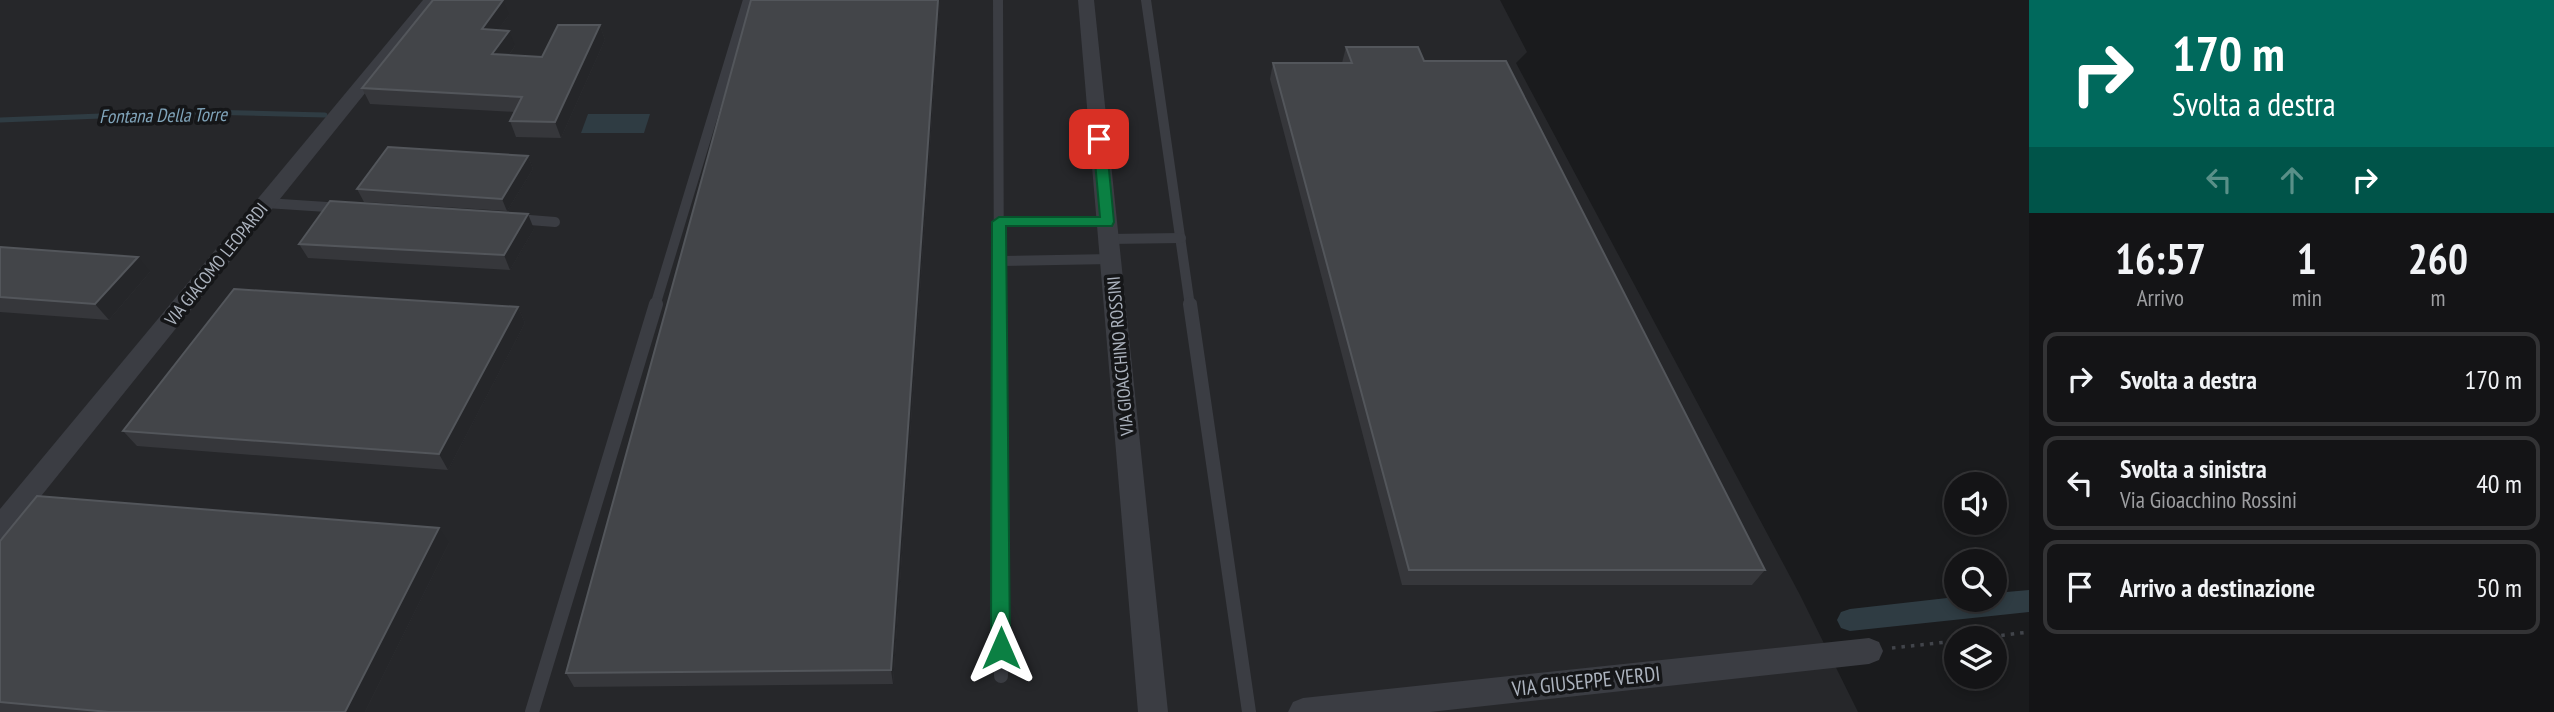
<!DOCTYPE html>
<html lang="it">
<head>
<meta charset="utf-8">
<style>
	:root { --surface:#141416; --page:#212123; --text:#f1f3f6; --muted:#9d9ea1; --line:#333335 }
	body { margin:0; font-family:"PT Sans Narrow",sans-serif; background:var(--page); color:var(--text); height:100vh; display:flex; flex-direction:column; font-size:26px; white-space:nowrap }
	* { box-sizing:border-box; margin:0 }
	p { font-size:23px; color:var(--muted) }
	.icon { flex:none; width:38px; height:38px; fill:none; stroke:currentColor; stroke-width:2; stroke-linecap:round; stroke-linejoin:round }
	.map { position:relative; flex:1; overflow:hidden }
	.drawer { display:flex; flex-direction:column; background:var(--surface); width:525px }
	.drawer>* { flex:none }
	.top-card { background:#00695c; color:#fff; overflow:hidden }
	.tools { position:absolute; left:1944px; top:472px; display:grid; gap:14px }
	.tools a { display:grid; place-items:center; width:63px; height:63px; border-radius:50%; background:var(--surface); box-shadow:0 4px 10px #0003,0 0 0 2px var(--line); font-size:35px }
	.pin { position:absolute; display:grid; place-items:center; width:60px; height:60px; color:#fff; margin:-30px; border-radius:14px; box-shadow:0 4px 10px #0006 }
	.me { position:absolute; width:77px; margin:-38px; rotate:0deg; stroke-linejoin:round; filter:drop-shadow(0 0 5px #0008) }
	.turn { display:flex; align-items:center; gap:24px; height:147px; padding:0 28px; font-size:32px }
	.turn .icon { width:91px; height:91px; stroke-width:2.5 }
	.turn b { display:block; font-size:49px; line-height:60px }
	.lanes { display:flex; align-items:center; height:66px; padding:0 28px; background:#0003; justify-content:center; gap:35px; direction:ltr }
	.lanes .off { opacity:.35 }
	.eta { display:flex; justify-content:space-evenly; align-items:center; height:119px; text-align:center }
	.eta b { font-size:42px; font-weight:700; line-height:49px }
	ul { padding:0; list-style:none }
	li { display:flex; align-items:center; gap:21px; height:94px; margin:0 14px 10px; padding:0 14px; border:4px solid var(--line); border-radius:14px }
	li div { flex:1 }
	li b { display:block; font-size:26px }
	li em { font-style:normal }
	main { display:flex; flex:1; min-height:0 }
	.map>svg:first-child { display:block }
	.built { fill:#26272a }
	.water { fill:#2f3c43 }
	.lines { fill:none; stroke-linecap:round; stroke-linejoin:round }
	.stream { stroke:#2f3c43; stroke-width:5 }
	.canal { fill:#2f3c43; fill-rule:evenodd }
	.path { stroke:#41444a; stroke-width:3.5; stroke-dasharray:3.5 6; stroke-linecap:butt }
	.service-far1 { stroke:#3b3d43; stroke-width:10 }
	.service { stroke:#3b3d43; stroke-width:14 }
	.minor { fill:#3b3d43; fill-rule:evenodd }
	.wall { fill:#36373b }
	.shaded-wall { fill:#252629 }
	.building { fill:#434549; stroke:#53565b; stroke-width:2 }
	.route { fill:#0b8043; stroke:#07532c; stroke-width:2 }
	.labels { text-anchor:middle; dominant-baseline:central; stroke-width:7; stroke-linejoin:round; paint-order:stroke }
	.street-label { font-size:18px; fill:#acb3be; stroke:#151618 }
	.water-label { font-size:19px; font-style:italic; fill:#81a5bb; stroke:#151618 }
	.near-street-label { font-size:21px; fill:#acb3be; stroke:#151618 }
</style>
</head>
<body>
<main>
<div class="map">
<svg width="2029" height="712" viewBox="0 0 2029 712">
	<rect width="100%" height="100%" fill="#1a1b1d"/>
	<!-- built -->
	<polygon class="built" points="0,0 1500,0 1527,52 1516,63 1800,595 1858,712 0,712"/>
	<!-- water -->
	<polygon class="water" points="588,114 650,114 644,133 581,133"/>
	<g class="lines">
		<!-- stream -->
		<polyline class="stream" points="0,120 202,112 325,115"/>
		<!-- canal -->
		<polygon class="canal" points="2029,590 2029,612 1850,631 1841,628 1837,620 1841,612 1850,609 1956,597 1956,600 1995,600 1995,593"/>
		<!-- path -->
		<g class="path">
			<polyline points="1973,639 2029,632"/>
			<polyline points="1892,648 1956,641"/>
		</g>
		<!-- service-far1 -->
		<g class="service-far1">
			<polyline points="998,0 999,306"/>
			<polyline points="1146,0 1190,306"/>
			<polyline points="266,203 342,208"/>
			<polyline points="517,219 555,222"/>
			<polyline points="999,222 1107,222"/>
			<polyline points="1109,239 1181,238"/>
			<polyline points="999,261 1111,259"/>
			<polyline points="655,306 748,0"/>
		</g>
		<!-- service -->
		<g class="service">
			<polyline points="999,304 1001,676"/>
			<polyline points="1190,304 1249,712"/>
			<polyline points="532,712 656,304"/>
		</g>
		<!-- minor -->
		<g class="minor">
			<polygon points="423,0 440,0 9,536 0,539 0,509"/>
			<polygon points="1078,0 1094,0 1168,712 1138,712"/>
			<polygon points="1869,638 1879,642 1883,651 1879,660 1869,664 1430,712 1288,712 1293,702 1303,698"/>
		</g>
	</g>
	<!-- wall -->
	<g class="wall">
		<polygon points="940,0 893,684 574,687 566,673"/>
		<polygon points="509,15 498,30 515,46 509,55 542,57 600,25 605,40 561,138 516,137 510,121 515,112 370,104 362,88"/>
		<polygon points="1346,47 1424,61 1765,570 1752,585 1402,585 1270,79 1273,63 1342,63"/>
		<polygon points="528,156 533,169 507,211 364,202 357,189"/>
		<polygon points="534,229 510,270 308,258 299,244"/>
		<polygon points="0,247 150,272 109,320 0,312"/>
		<polygon points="518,307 525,323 448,470 137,446 123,431"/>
		<polygon points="0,541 449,543 365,712 0,712"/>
	</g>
	<!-- shaded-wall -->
	<g class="shaded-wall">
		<polygon points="503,0 509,15 488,44 482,29"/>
		<polygon points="938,0 940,0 893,684 891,670"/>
		<polygon points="600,25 605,40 561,138 555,122"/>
		<polygon points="509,31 515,46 498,70 492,54"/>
		<polygon points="528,156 533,169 507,211 502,199"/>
		<polygon points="528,214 534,229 510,270 504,255"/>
		<polygon points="138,257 150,272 109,320 95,304"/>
		<polygon points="518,307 525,323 448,470 439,454"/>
		<polygon points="439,528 449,543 365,712 345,712"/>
	</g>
	<!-- building -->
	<g class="building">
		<polygon points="433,0 503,0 482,29 509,31 492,54 542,57 558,25 600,25 555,122 510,121 522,97 362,88"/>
		<polygon points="751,0 938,0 891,670 566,673"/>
		<polygon points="1346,47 1418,47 1424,61 1506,61 1765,570 1409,570 1273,63 1352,63"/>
		<polygon points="388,147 528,156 502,199 357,189"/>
		<polygon points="330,201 528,214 504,255 299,244"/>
		<polygon points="0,247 138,257 95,304 0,297"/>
		<polygon points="234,289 518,307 439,454 123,431"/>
		<polygon points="37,496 439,528 345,712 109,712 0,702 0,541"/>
	</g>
	<!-- route -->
	<polygon class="route" points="1099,135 1106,139 1114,222 1112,226 1006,226 1010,648 1008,655 1001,657 994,655 991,648 992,222 999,217 1100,217 1093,139"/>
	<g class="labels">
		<!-- street labels -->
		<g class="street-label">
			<text transform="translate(216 264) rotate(-51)">VIA GIACOMO LEOPARDI</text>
			<text transform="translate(1120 356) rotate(-95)">VIA GIOACCHINO ROSSINI</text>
		</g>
		<!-- water labels -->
		<g class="water-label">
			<text transform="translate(163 115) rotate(-1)">Fontana Della Torre</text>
		</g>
		<!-- near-street labels -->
		<g class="near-street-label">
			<text transform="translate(1586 681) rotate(-6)">VIA GIUSEPPE VERDI</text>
		</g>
	</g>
</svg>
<div class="tools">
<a><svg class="icon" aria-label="sound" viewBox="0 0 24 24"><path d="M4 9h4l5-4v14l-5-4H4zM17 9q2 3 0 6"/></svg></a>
<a><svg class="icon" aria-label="search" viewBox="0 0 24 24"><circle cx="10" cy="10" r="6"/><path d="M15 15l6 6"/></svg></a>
<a><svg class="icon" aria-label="layers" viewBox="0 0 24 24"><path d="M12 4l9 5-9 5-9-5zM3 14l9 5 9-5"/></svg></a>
</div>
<div class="pin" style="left:1099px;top:139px;background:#d93025"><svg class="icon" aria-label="arrive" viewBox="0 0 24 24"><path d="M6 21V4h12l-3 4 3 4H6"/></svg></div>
<svg class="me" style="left:1001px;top:648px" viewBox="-20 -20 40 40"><path d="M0-17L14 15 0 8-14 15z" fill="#0b8043" stroke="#fff" stroke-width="4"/></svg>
</div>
<section class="drawer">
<div class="top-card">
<div class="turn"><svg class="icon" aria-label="right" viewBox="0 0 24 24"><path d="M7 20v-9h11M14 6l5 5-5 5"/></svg><div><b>170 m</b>Svolta a destra</div></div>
<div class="lanes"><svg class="icon off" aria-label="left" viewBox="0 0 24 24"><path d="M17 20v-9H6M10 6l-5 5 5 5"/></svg><svg class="icon off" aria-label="ahead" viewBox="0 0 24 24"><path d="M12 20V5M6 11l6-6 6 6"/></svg><svg class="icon" aria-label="right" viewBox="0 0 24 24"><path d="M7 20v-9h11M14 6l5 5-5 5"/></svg></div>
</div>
<div class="eta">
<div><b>16:57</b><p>Arrivo</p></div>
<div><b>1</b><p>min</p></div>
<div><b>260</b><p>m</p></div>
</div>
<ul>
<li><svg class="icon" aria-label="right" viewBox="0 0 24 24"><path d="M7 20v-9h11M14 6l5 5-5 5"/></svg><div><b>Svolta a destra</b></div><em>170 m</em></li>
<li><svg class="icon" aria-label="left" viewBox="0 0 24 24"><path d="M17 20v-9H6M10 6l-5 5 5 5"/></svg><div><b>Svolta a sinistra</b><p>Via Gioacchino Rossini</p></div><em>40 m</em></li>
<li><svg class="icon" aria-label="arrive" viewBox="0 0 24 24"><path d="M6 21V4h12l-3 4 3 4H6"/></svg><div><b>Arrivo a destinazione</b></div><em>50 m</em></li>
</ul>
</section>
</main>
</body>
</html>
